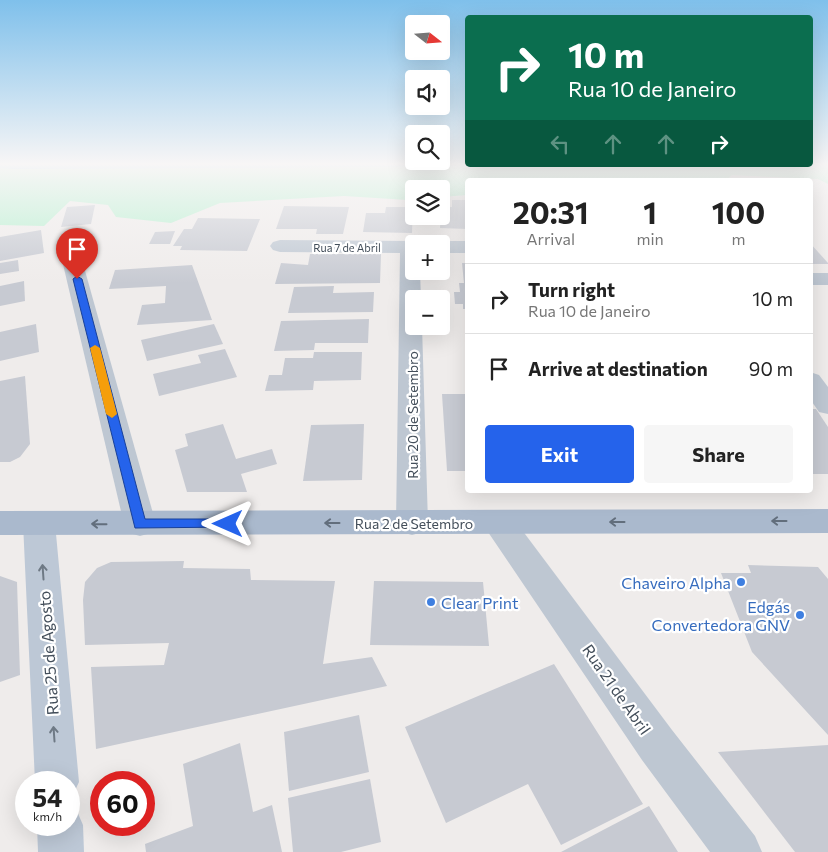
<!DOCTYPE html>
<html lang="en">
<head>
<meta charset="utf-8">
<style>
	:root { --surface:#fff; --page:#f6f6f6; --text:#222; --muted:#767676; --line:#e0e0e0; --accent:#2563eb }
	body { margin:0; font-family:Commissioner,sans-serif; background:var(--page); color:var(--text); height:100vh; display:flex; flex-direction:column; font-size:19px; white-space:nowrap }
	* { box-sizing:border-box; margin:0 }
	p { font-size:16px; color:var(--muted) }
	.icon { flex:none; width:28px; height:28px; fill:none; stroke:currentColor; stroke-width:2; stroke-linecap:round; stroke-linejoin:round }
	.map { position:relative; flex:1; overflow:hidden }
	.sheet { position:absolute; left:465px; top:178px; width:348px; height:315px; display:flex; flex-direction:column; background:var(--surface); border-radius:5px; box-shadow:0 5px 20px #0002 }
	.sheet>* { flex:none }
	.guide { position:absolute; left:465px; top:15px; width:348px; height:152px; border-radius:5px; box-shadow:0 5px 20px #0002; background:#0b6e4f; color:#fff; overflow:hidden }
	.needle { width:32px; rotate:107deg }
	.buttons { position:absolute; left:405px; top:15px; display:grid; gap:10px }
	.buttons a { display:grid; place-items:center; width:45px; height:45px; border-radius:5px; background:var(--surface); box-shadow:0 5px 20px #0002; font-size:25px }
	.speed { position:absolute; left:15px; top:771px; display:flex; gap:10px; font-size:25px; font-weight:700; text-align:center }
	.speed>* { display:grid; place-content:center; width:65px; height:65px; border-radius:50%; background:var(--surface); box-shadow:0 5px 20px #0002; line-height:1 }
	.speed small { font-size:12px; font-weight:400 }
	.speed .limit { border:8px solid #d22; background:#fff; color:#111 }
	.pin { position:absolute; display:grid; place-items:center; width:42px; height:42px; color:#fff; margin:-51px -21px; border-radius:50% 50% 50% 0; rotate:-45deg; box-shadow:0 0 5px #0007 }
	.pin .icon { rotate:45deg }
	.me { position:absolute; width:55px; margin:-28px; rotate:270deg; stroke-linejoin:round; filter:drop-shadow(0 0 4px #0008) }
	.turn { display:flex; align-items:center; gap:18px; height:105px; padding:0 20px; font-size:22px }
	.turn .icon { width:65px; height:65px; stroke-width:2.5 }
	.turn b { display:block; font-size:35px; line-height:42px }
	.lanes { display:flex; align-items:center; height:48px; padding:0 20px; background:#0003; justify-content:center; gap:25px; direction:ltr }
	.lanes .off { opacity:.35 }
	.eta { display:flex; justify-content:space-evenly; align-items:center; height:85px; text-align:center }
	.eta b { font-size:30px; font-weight:700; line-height:35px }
	.button { display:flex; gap:10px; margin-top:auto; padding:10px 20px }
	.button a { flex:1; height:58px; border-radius:5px; background:var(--accent); color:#fff; font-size:20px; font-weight:700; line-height:58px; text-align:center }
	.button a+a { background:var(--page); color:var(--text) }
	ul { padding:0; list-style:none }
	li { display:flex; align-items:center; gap:15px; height:70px; padding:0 20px; border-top:1px solid var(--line) }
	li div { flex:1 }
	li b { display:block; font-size:19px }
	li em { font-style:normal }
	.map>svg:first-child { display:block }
	.green { fill:#b6f0d0 }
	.water { fill:#81d2ef }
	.building { fill:#c7cad2 }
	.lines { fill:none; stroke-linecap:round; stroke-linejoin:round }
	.street { fill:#bec7d2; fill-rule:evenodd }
	.secondary { fill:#bdc8d6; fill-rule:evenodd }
	.primary { fill:#aab9cd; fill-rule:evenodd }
	.oneway { stroke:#626e7c }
	.oneway2 { stroke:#6e7985 }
	.route { fill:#2563eb; stroke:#184099 }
	.slow { fill:#f59e0b }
	.shop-dot { fill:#3f7fe0; stroke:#fff; stroke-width:2 }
	.labels { text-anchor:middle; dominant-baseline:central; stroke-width:4.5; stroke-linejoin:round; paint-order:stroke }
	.far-street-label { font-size:11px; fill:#434e5a; stroke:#fff }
	.street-label { font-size:14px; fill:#434e5a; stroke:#fff }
	.near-shop-label { font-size:16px; fill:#366cbe; stroke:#fff; text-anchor:end }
	.near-street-label { font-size:16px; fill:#434e5a; stroke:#fff }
</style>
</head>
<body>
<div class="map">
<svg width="828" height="852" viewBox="0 0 828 852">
	<rect width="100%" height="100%" fill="#efeceb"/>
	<!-- green -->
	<polygon class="green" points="450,164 828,164 828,184 818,179 732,175 726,180 468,180 467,195 441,197 441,189 414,189 414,200 408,200 344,196 220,203 171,223 116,217 108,205 70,201 44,226 0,225 0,168 401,167"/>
	<!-- water -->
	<polygon class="water" points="0,164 450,164 401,167 13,169 0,168"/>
	<!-- building -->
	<g class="building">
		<polygon points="452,200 468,200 468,229 440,228 441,207 452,207"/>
		<polygon points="95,205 91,224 61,227 67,207"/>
		<polygon points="284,206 349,207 343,234 316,234 317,229 276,229"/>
		<polygon points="386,207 413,207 412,233 363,232 366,213 385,213"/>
		<polygon points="198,218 260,219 247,251 180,250 182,246 173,246 184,229 192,229"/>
		<polygon points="41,230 44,253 0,261 0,237"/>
		<polygon points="175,231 170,244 149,244 155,232"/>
		<polygon points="810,243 828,263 828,264 810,264"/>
		<polygon points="310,254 381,254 380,283 275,284 281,263 308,265"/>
		<polygon points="18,260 19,271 0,274 0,263"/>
		<polygon points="462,263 468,263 468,309 463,309 463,304 455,304 454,292 460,292 459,283 464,283"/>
		<polygon points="192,265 212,320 137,325 142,305 165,303 166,286 109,289 115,270"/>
		<polygon points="24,281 25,301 0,306 0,286"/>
		<polygon points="334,286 333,293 374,292 373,312 288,313 294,287"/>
		<polygon points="369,319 368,343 315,343 314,350 274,351 281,321"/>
		<polygon points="36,324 39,352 0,361 0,332"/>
		<polygon points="214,324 223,344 147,361 141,340"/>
		<polygon points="225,349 237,377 159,396 153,374 201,363 198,355"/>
		<polygon points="314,352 362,352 361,380 314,381 313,390 265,391 269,375 282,375 285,358 313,358"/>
		<polygon points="25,376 30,444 20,457 10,462 0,462 0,381"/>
		<polygon points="442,394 468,394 468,471 447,471"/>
		<polygon points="810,409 816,409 828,427 828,474 810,474"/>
		<polygon points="223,424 236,459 272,449 277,464 241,474 247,492 187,492 175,450 188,446 185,434"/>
		<polygon points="364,424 362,480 303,481 311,425"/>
		<polygon points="184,561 183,568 250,569 251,580 335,581 323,664 372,657 387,686 96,749 91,667 164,665 169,643 85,645 83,600 85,582 97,568 111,562"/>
		<polygon points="748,565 818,567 828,579 828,735 752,652 721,573 751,573"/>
		<polygon points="0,576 17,582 20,675 0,682"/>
		<polygon points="374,581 483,582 489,646 370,645"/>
		<polygon points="554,664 643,804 561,845 528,784 446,823 405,727"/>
		<polygon points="359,715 369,772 289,791 284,732"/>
		<polygon points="240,743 253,812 272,805 282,852 146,852 145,844 193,826 183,764"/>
		<polygon points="828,745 828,852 795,852 718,752"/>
		<polygon points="370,779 381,842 341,852 293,852 288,798"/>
		<polygon points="649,806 678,852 561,852"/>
	</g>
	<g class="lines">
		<!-- street -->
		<g class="street">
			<polygon points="280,240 414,241 422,244 414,244 414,271 420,271 421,299 414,299 414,326 422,326 428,523 423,532 412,535 401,532 396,523 400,253 280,252 273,250 270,246 273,242"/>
			<polygon points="441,241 468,241 468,253 441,253 441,244 433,244"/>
			<polygon points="72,254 79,256 82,260 156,524 151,533 140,536 129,533 124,524 62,260 65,256"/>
			<rect x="810" y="273" width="18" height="12"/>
			<polygon points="810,372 819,375 828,387 828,414 819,412 810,399"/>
			<polygon points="499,511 510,514 672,730 755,836 762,852 710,852 642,760 488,532 483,523 488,514"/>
		</g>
		<!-- secondary -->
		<g class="secondary">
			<polygon points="39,511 50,514 55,523 79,782 72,797 69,799 69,782 35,782 23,523 28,514"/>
			<polygon points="69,806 76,809 83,825 84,852 38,852 37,825 69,825"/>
		</g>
		<!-- primary -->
		<polygon class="primary" points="828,509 828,533 0,535 0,511"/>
	</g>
	<!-- one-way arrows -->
	<defs><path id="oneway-shaft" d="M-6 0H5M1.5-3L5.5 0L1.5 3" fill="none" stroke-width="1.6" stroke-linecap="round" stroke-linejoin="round" transform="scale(1.25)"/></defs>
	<g class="oneway">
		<use href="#oneway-shaft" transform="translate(779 521) rotate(180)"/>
		<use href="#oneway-shaft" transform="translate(617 522) rotate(180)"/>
		<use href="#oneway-shaft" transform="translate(332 523) rotate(180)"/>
		<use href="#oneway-shaft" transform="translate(99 524) rotate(-179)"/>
	</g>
	<g class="oneway2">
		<use href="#oneway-shaft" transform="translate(43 572) rotate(-94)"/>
		<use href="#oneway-shaft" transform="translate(54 734) rotate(-94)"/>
	</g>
	<!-- sky -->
	<linearGradient id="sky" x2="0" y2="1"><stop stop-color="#7fc0eb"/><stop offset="0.58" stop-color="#f8f6f6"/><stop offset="1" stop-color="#f8f6f6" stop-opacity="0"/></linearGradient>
	<rect width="828" height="283" fill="url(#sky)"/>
	<!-- route -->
	<polygon class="route" points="77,276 82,279 145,519 228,519 233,520 235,524 233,527 135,528 73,279"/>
	<!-- slow -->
	<polygon class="slow" points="95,345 100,348 117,414 112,418 106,414 90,348"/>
	<!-- markers -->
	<g class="shop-dot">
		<circle cx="741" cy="582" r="5"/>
		<circle cx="431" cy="602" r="5"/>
		<circle cx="800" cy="615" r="5"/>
	</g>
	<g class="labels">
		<!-- far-street labels -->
		<g class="far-street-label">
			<text x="347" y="247">Rua 7 de Abril</text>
		</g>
		<!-- street labels -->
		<g class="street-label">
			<text transform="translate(412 415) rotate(-90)">Rua 20 de Setembro</text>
			<text x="414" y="523">Rua 2 de Setembro</text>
		</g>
		<!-- near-shop labels -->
		<g class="near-shop-label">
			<text x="731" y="582">Chaveiro Alpha</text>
			<text x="441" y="602" text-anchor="start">Clear Print</text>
			<text x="790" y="606">Edgás<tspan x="790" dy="18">Convertedora GNV</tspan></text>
		</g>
		<!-- near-street labels -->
		<g class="near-street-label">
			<text transform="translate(48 653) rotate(-94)">Rua 25 de Agosto</text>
			<text transform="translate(617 689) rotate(55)">Rua 21 de Abril</text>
		</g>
	</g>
</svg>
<div class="buttons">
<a><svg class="needle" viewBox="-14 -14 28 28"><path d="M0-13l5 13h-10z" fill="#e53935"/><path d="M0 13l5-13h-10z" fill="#767676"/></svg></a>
<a><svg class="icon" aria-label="sound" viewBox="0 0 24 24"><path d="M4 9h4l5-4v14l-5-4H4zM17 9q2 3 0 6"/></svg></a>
<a><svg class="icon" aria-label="search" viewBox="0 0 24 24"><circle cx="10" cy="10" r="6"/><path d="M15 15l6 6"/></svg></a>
<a><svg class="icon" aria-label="layers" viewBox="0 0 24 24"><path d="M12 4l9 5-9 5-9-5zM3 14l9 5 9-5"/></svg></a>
<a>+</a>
<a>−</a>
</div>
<div class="speed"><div>54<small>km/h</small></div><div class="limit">60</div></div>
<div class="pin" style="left:77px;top:279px;background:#d93025"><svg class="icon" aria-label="arrive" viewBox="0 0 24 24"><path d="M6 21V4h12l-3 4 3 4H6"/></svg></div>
<svg class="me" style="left:228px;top:524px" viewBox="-20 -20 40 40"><path d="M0-17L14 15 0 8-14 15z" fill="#2563eb" stroke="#fff" stroke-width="4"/></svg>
<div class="guide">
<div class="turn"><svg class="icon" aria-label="right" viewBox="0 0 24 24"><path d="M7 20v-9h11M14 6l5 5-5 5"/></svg><div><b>10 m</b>Rua 10 de Janeiro</div></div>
<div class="lanes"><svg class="icon off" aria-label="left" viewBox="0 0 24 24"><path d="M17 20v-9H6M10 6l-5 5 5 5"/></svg><svg class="icon off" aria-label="ahead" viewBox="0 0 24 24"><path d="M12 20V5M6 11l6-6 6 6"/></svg><svg class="icon off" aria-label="ahead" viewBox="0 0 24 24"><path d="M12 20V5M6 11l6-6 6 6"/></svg><svg class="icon" aria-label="right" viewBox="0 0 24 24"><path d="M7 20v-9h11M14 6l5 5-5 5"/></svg></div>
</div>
<section class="sheet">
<div class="eta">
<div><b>20:31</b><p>Arrival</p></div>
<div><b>1</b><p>min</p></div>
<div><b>100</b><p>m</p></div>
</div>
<ul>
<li><svg class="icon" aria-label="right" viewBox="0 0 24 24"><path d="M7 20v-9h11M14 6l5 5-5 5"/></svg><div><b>Turn right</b><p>Rua 10 de Janeiro</p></div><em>10 m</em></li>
<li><svg class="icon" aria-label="arrive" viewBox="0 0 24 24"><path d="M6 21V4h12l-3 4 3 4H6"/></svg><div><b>Arrive at destination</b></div><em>90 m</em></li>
</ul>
<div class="button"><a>Exit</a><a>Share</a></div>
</section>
</div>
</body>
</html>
